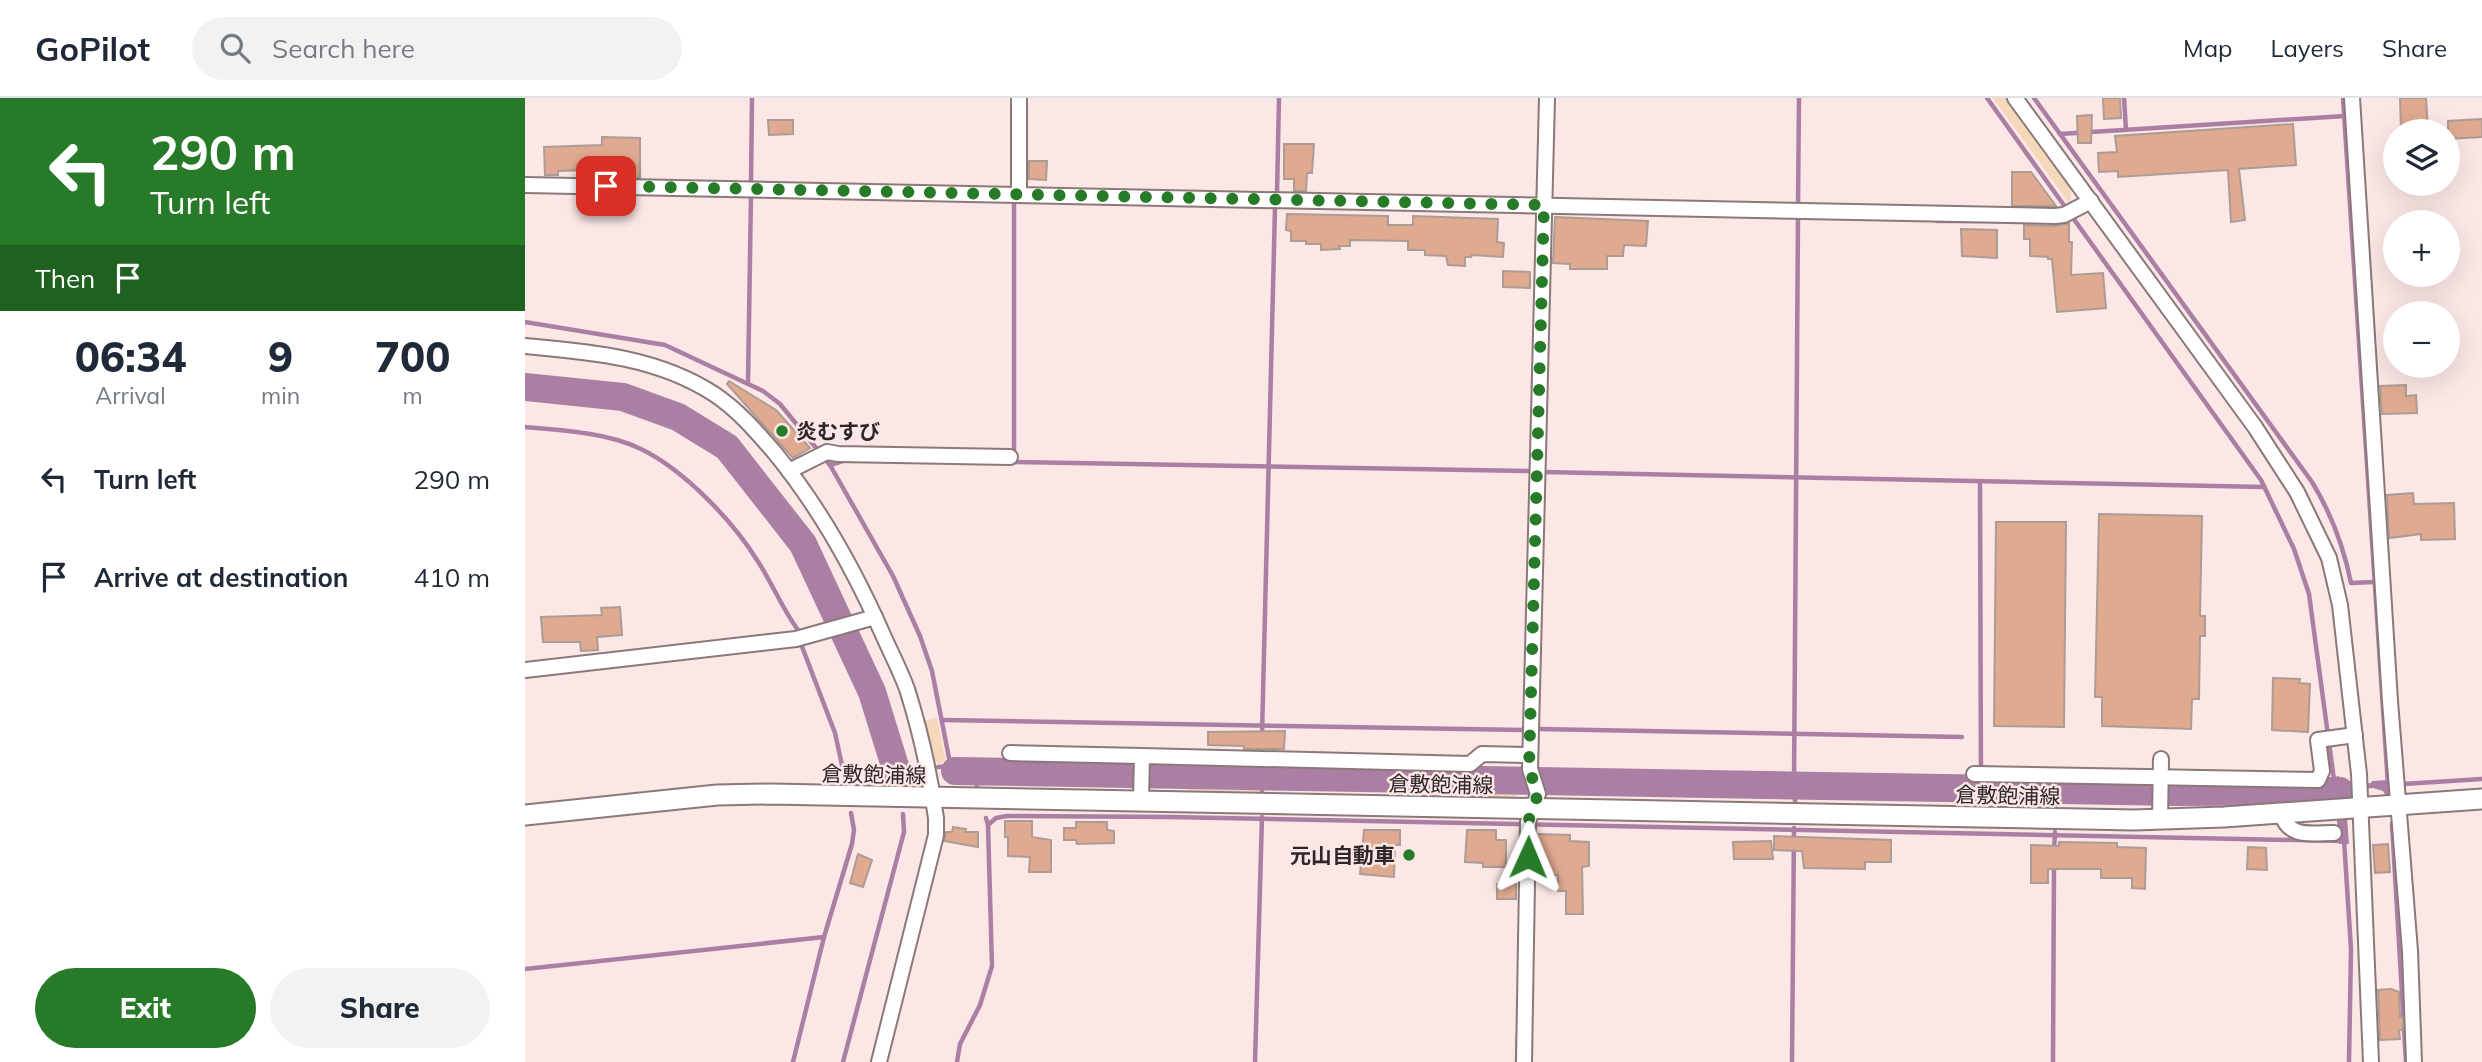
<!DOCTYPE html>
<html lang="en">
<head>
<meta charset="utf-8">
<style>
	:root { --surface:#fff; --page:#f2f2f3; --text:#1f2937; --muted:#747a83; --line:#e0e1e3; --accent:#277b28 }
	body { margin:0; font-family:Mulish,"Noto Sans JP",sans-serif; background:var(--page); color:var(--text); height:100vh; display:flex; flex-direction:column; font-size:26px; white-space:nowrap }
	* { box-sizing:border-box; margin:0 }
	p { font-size:23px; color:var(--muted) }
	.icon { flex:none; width:38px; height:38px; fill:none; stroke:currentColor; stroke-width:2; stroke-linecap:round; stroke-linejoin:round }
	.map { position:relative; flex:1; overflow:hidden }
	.side { display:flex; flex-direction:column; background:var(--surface); width:525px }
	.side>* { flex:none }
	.guide { background:#277b28; color:#fff; overflow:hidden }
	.tools { position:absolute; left:1858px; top:21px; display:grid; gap:14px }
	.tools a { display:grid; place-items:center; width:77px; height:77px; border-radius:50%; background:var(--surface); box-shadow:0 7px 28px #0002; font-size:35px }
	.pin { position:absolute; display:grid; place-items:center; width:60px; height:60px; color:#fff; margin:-30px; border-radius:14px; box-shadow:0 4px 10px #0006 }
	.me { position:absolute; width:77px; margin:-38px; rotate:1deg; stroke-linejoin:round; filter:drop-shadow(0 0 5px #0008) }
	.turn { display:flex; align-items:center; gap:24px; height:147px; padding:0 35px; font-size:32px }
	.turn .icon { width:91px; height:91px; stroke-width:2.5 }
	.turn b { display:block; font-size:49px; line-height:60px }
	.then { display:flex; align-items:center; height:66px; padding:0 35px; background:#0003; gap:14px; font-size:26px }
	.eta { display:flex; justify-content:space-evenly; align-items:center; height:119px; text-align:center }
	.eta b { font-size:42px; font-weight:800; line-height:49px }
	.button { display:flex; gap:14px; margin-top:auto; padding:14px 35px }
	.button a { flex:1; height:80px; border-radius:42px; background:var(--accent); color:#fff; font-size:28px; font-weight:800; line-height:80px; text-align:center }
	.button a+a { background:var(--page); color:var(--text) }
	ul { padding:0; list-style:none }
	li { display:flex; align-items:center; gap:21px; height:98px; padding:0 35px }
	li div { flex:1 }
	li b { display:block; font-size:26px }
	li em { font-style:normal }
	header { display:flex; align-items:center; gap:42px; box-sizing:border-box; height:98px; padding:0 35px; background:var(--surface); border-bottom:2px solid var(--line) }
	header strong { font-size:33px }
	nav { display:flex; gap:38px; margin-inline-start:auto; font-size:24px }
	.search { width:490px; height:63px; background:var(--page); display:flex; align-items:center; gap:18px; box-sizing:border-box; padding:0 24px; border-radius:38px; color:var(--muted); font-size:26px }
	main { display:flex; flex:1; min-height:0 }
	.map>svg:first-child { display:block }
	.green { fill:#f4d8b9 }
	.water { fill:#ab7fa3 }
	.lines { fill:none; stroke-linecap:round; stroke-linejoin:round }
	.stream { stroke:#ab7fa3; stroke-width:4.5 }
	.river { stroke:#ab7fa3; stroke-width:28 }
	.building { fill:#e0aa90; stroke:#ac9c95; stroke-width:2 }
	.minor-casing { stroke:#8a7978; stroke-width:18 }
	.major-casing { stroke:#8a7978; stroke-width:23 }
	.minor { stroke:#fff; stroke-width:14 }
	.major { stroke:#fff; stroke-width:19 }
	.route { stroke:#277b28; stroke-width:12; stroke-dasharray:0 21.6 }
	.poi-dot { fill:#277b28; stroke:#fbe7e6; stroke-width:2.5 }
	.labels { text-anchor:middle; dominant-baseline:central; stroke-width:5; stroke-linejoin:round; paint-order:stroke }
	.poi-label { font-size:21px; font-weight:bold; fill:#2e2726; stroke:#fbe7e6; text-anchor:start }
	.street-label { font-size:21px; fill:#2e2726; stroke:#fbe7e6 }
</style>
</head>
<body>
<header>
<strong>GoPilot</strong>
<div class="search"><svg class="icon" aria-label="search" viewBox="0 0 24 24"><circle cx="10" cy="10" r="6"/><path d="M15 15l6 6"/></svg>Search here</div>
<nav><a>Map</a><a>Layers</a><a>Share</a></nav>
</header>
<main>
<section class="side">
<div class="guide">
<div class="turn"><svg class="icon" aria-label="left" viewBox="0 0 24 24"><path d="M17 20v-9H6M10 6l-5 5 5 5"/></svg><div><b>290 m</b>Turn left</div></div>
<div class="then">Then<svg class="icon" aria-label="arrive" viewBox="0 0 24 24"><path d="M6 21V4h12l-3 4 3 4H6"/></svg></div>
</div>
<div class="eta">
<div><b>06:34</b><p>Arrival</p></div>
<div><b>9</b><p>min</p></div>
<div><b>700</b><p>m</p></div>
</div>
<ul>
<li><svg class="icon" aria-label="left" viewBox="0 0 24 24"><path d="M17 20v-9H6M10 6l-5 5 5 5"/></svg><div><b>Turn left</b></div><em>290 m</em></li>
<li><svg class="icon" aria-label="arrive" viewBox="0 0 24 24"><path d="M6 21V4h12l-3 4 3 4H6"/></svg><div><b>Arrive at destination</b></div><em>410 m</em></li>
</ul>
<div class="button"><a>Exit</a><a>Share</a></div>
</section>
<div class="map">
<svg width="1957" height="964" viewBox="0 0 1957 964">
	<rect width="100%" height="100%" fill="#fbe7e6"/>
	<!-- green -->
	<g class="green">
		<polygon points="1468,0 1481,0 1546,89 1545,106"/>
		<polygon points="412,620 420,660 420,663 414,666 407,661 397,623"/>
		<polygon points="735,683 735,695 665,694 662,691 665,684"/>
		<polygon points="944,687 978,687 999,691 989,700 944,700"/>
	</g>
	<!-- water -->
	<polygon class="water" points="1814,678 1815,684 1820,688 1846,685 1847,683 1880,681 1881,689 1867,689 1867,697 1861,698 1858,693 1848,690 1820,693 1824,746 1814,746 1810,701 1807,700 1804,680"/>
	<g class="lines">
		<!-- stream -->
		<g class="stream">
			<polyline points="1462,0 1736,382 1769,451 1784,496 1809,682"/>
			<path d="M1509,0L1787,384C1806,415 1819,450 1826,485L1849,484"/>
			<polyline points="1599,0 1601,32"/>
			<polyline points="1818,0 1863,687"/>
			<polyline points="1535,36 1820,18"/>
			<polyline points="226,86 227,0"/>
			<polyline points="752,95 754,0"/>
			<polyline points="1273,107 1274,0"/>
			<polyline points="1412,123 1452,123"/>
			<polyline points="0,224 140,247 238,293 255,306 305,367 368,478 395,538 407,573 425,665 430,673"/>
			<polyline points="223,286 226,96"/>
			<path d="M0,329C37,332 83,335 116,351C159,372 207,422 232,462C248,486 259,515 276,536"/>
			<polyline points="489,356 489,101"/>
			<polyline points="484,364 1004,373"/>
			<polyline points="305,367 318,363"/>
			<polyline points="1018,374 1739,389"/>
			<polyline points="1455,384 1456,690"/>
			<polyline points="276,546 310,635 320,681"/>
			<polyline points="418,622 999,632"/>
			<polyline points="1013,631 1437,639"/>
			<polyline points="737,637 750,109"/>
			<polyline points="413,669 426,668"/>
			<polyline points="372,674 392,672"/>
			<polyline points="451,675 452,691"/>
			<polyline points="1878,686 1957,681"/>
			<polyline points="1269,687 1273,118"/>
			<polyline points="737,693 737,645"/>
			<polyline points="1270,705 1270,687"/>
			<polyline points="1530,709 1531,691"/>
			<polyline points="1867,726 1881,964"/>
			<polyline points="463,727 471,720 482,718 644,719 1818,743"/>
			<polyline points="1819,742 1826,851 1824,964"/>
			<polyline points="1529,753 1530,734"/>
			<polyline points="0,871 299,839"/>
			<polyline points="268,964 299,839 327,746 329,732 326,715"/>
			<polyline points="318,964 379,734 378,716"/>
			<polyline points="432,964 435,946 455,907 467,868 463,727 461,720"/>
			<polyline points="730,964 737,719"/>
			<polyline points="992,964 993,936"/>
			<polyline points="1267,964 1269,730"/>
			<polyline points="1528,964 1529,765"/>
		</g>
		<!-- river -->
		<g class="river">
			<polyline points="0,289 98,299 153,319 202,349 278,446 347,594 374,681"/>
			<polyline points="430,673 1650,694 1815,693"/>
		</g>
	</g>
	<!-- building -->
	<g class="building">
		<polygon points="1578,0 1595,0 1596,20 1579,21"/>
		<polygon points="1875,0 1901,0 1903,33 1876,33"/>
		<polygon points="1567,17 1566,45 1553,45 1552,18"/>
		<polygon points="1957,21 1957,39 1923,41 1923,23"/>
		<polygon points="243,22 268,22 268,36 244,37"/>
		<polygon points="1768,26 1771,67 1714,71 1720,122 1706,124 1703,72 1593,79 1593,73 1574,74 1573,55 1592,54 1590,38"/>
		<polygon points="77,39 115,40 115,80 62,79 62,72 33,73 33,77 20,77 19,49 77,47"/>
		<polygon points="759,46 789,46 787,75 782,75 781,93 769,93 769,81 759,81"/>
		<polygon points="504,63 522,63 521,82 504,81"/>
		<polygon points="1487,74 1506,74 1531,108 1487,108"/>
		<polygon points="762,116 863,118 863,127 888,127 888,118 973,121 972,144 979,145 978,159 947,157 946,159 940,159 940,168 923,167 921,158 900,157 900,152 883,152 883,143 825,142 825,148 814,148 815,151 796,152 796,146 781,146 781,143 766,143 766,133 761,132"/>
		<polygon points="1030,119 1123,123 1121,148 1099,147 1098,158 1082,158 1082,171 1045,171 1045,166 1028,165"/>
		<polygon points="1544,125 1544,144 1547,144 1546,177 1578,175 1581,210 1532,214 1527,161 1523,161 1523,159 1505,158 1505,141 1499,141 1499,127 1530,128"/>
		<polygon points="1436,131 1472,132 1472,160 1437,158"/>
		<polygon points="978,173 1005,174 1005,190 978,189"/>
		<polygon points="204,283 251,312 285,350 268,360 202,286"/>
		<polygon points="1881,287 1881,298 1891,297 1892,315 1857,316 1855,288"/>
		<polygon points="1888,395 1889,406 1929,405 1930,441 1896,442 1896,436 1864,440 1862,397"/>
		<polygon points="1574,416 1677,418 1675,518 1680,518 1680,538 1675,538 1674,601 1667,601 1666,631 1577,628 1577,599 1570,599"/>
		<polygon points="1471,424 1541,424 1539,629 1469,628"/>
		<polygon points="95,509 97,537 72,539 73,552 56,553 55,544 18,544 16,519 77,517 76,510"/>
		<polygon points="1748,580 1775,581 1774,585 1785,586 1783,634 1747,632"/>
		<polygon points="760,633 759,651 719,651 719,648 683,647 683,634"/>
		<polygon points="480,723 507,723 507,739 526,742 526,774 504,774 505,759 483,758 483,739 480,739"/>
		<polygon points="551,724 582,724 582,732 589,733 589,745 552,746 551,742 539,742 539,730 551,730"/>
		<polygon points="428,729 441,731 440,734 453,734 453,749 419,743 421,734 427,734"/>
		<polygon points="839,732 875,732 875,747 870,747 869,779 835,776"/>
		<polygon points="942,732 971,732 971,742 981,742 981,769 958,769 958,765 940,764"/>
		<polygon points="1012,736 1045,737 1045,743 1064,744 1064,768 1057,769 1058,816 1041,816 1041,793 1033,793 1033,777 1027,777 1027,774 1014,773"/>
		<polygon points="1249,738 1366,742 1366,764 1340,764 1340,771 1279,770 1277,753 1249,752"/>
		<polygon points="1246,743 1248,761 1209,761 1208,744"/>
		<polygon points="1534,744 1592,745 1592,749 1621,750 1620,791 1607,790 1607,780 1576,780 1576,771 1523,771 1523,785 1506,785 1506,747 1534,748"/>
		<polygon points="1863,746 1865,774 1850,775 1848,747"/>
		<polygon points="1723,749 1741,750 1742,772 1722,771"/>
		<polygon points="333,756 347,762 338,789 325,785"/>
		<rect x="972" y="786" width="19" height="15"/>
		<polygon points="1866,891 1874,894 1875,919 1878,919 1878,932 1874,932 1875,941 1855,942 1853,892"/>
	</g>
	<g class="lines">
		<!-- minor casing -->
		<g class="minor-casing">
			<g id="minor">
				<polyline points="1490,0 1730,329 1772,394 1804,460 1815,507 1834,676 1846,964"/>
				<polyline points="1827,0 1865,603 1885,853 1889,964"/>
				<polyline points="0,87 1530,118 1539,117 1566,103"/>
				<polyline points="494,97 494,0"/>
				<path d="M0,248C66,254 132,259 189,296C213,312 231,333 250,355C295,410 329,471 358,537C366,555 375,572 382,591C395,632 405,677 411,720V737L354,964"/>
				<polyline points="264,373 302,354 313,356 485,359"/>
				<polyline points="0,572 271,541 350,519"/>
				<polyline points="485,655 617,658"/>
				<polyline points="1449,676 1793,682 1797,673 1793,642 1830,637"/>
				<polyline points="616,703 617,658 945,666 957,656 1005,657"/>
				<path d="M1756,715C1764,741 1786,735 1809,735"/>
				<polyline points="1635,721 1636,661"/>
				<polyline points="999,964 1003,724 1013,696 1005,671 1022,0"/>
			</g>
		</g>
		<!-- major casing -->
		<g class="major-casing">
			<polyline id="major" points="0,717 192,697 245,696 1609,722 1699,719 1957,701"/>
		</g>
		<!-- minor -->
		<use href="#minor" class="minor"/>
		<!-- major -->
		<use href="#major" class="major"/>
	</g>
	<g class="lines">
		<!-- route -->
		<polyline class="route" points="81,88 1019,107 1004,671 1013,696 1003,724 1003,759"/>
	</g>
	<!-- markers -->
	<g class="poi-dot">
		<circle cx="257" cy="333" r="7"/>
		<circle cx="884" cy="757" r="7"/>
	</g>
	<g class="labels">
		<!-- poi labels -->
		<g class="poi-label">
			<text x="271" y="333">炎むすび</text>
			<text x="870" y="757" text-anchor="end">元山自動車</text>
		</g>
		<!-- street labels -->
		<g class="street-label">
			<text transform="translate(349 676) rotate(1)">倉敷飽浦線</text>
			<text transform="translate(916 686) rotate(1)">倉敷飽浦線</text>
			<text transform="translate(1483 697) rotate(1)">倉敷飽浦線</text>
		</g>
	</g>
</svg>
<div class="tools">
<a><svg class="icon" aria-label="layers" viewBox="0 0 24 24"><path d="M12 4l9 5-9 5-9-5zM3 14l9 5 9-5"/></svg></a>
<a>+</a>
<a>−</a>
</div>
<div class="pin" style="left:81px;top:88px;background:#d93025"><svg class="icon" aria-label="arrive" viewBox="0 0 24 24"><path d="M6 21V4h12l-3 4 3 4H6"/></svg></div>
<svg class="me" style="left:1003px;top:759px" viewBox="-20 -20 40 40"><path d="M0-17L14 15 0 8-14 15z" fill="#277b28" stroke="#fff" stroke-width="4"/></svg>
</div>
</main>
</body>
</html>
